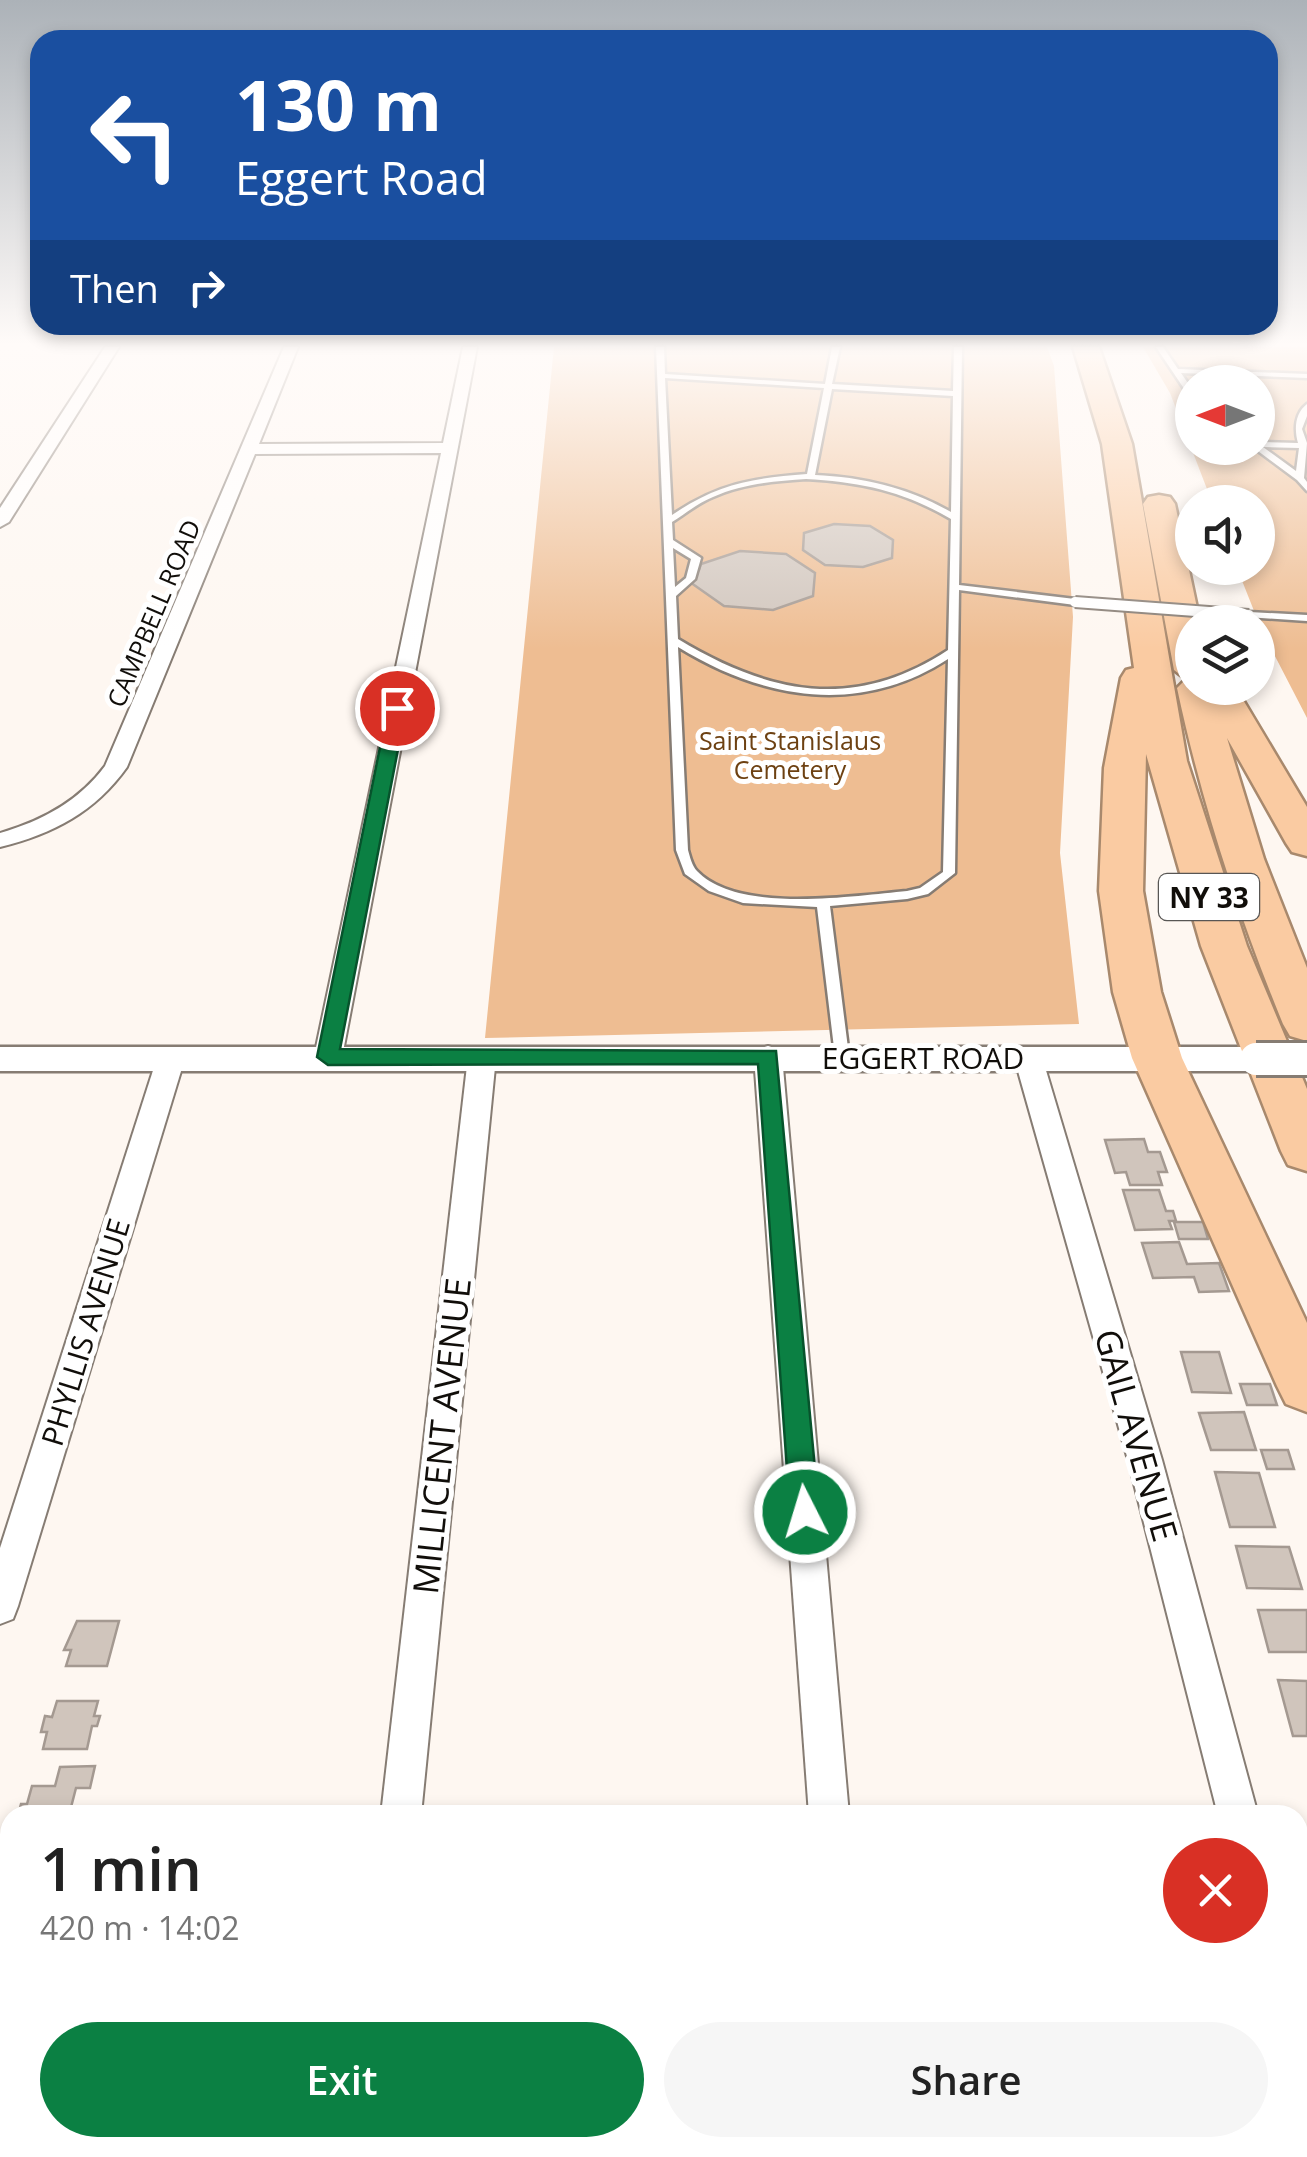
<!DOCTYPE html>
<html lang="en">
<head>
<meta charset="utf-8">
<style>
	:root { --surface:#fff; --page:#f6f6f6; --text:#222; --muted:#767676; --accent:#0b8043 }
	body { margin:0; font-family:"Open Sans",sans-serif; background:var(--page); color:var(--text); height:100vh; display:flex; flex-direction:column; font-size:38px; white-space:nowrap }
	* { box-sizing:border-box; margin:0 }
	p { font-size:32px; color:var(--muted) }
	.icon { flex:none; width:55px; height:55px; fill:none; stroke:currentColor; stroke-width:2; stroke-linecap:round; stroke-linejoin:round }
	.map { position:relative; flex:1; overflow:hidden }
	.sheet { position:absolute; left:0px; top:1805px; width:1308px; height:352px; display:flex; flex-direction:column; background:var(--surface); border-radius:30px 30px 0 0; box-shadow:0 5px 15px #0003 }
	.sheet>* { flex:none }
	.hud { position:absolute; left:30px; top:30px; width:1248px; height:305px; border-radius:30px; box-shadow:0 5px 15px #0003; background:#1a4fa0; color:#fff; overflow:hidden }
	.needle { width:65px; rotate:270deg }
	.tools { position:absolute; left:1175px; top:365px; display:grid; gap:20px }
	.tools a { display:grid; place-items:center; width:100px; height:100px; border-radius:50%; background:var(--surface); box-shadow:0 5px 15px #0003; font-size:50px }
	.pin { position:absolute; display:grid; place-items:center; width:85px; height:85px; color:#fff; margin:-42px; border:5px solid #fff; border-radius:50%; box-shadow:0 2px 10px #0007 }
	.me { position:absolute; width:110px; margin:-55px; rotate:355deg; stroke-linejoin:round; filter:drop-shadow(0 0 8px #0008) }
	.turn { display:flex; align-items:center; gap:35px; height:210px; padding:0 40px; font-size:45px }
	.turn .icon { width:130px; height:130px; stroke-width:2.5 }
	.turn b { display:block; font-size:70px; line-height:85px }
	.then { display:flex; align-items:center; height:95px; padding:0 40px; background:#0003; gap:20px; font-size:38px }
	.round { display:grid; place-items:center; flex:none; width:105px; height:105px; border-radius:52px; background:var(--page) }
	.head { display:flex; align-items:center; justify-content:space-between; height:170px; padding:0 40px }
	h1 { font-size:60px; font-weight:600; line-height:75px }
	.cta { display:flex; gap:20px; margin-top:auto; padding:20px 40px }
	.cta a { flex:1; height:115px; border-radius:60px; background:var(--accent); color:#fff; font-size:40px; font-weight:600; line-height:115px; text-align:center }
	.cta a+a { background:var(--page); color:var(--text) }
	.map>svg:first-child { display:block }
	.green { fill:#eebd92; fill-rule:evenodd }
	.building { fill:#d0c5bc; stroke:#a49991; stroke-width:2.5 }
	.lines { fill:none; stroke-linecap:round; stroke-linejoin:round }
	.service-casing { stroke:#867c73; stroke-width:5 }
	.minor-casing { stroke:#867c73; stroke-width:4 }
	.tertiary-casing { stroke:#867c73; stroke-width:5 }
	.motorway-casing { stroke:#a8896d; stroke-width:5 }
	.service { fill:#fff; fill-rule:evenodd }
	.minor { fill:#fff; fill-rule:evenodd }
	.tertiary { fill:#fff; fill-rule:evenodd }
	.motorway { fill:#facba2; fill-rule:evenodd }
	.service-bridge-casing { stroke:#867c73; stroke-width:14; stroke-linecap:butt }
	.tertiary-bridge-casing { stroke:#867c73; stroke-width:38; stroke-linecap:butt }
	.service-bridge { stroke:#fff; stroke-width:10 }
	.tertiary-bridge { stroke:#fff; stroke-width:32 }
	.route { fill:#0b8043; stroke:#07532c; stroke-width:2.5 }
	.labels { text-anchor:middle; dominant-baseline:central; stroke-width:10; stroke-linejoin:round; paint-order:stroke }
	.far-street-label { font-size:25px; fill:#110e0a; stroke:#fff }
	.far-park-label { font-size:25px; fill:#6d4112; stroke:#fff }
	.shield { fill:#fff; stroke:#585654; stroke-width:2.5 }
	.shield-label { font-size:28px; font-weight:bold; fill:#110e0a }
	.street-label { font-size:30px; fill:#110e0a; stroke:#fff }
	.near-street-label { font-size:35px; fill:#110e0a; stroke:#fff }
</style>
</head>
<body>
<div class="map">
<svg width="1307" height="2157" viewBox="0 0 1307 2157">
	<rect width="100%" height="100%" fill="#fef7f1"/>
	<!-- green -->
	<g class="green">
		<polygon points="554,347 1047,347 1054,366 1073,617 1060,853 1079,1024 485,1038"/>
		<path d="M1143,347H1307V718L1262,631L1237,568H1258V502H1212L1170,393ZM1192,382H1258V448H1192Z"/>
	</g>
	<!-- building -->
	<g class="building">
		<polygon points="834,524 870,526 893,540 892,558 863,567 825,565 803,550 804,533"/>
		<polygon points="740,551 786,554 815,573 813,596 773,610 724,606 687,580 690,569 699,570 701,564"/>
		<polygon points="1144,1139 1148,1152 1160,1152 1167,1172 1158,1172 1162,1185 1130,1185 1126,1172 1115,1173 1105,1140"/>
		<polygon points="1123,1190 1159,1190 1166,1211 1173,1211 1176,1221 1169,1221 1172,1229 1135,1230"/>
		<polygon points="1174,1222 1203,1222 1208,1239 1179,1239"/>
		<polygon points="1179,1242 1187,1264 1219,1263 1229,1291 1199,1292 1194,1277 1153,1278 1142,1243"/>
		<polygon points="1181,1352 1219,1352 1231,1393 1192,1392"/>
		<polygon points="1240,1384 1270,1384 1277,1405 1247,1405"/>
		<polygon points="1244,1412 1256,1450 1211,1450 1199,1413"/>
		<polygon points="1261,1450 1288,1450 1294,1469 1267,1469"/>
		<polygon points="1215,1472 1259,1473 1275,1527 1230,1527"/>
		<polygon points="1236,1546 1289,1547 1302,1589 1247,1588"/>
		<polygon points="1258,1610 1307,1610 1307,1652 1269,1652"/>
		<polygon points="77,1621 119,1621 107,1666 66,1666 71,1650 64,1650"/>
		<polygon points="1278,1680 1307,1681 1307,1736 1293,1736"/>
		<polygon points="57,1701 98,1701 94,1716 100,1716 97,1726 92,1726 87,1749 43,1749 47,1732 41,1732 45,1716 52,1717"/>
		<polygon points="95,1766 90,1788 76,1788 69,1815 18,1815 21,1804 27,1804 32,1786 55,1786 60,1767"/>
	</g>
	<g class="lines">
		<!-- service casing -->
		<g class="service-casing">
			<g id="service">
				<path d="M656,347H664L665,374L825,384L832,347H840L832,384L953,391L954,347H962L959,585L1075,599L1080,602L1075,605L959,590L955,873L928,894L907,899L830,906L849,1056L842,1061L835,1056L817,907L743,903L709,891L685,874L676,850ZM665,378L824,388L807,474C753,478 717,484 672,515ZM832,389L953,396L951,512C909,488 863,477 815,475ZM806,479C861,482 903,491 951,519L948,650C854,712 769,694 678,639L676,596L695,579L701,558L673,540L672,522C685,514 698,503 713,497C742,484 775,481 806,479ZM673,548L691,559L686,578L675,587ZM678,647C764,700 860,716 948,659L943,872L920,888L907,891C853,896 738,914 697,871C692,866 690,857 688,850Z"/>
				<polygon points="1156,347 1163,347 1178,369 1307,374 1307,378 1181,373 1192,389 1192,396 1189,396"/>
				<path d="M1307,404V416L1302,429L1307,443L1304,478L1307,482V491L1297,480L1254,448H1258V442L1298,443C1294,429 1295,413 1307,404ZM1263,447L1299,448L1296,471Z"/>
				<polygon points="1249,612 1307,615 1307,621 1246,617 1244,615"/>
			</g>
		</g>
		<!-- minor casing -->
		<g class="minor-casing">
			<g id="minor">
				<polygon points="105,347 119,347 9,522 0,527 0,508"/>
				<path d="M284,347H298L259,444L443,443L463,347H477L342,1057L338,1064H318L314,1057L441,453L255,454L127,767C95,812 53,834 0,847V833C42,821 79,801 105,766Z"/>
				<polygon points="768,1046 778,1049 782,1056 849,1815 809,1815 754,1056 758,1049"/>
				<polygon points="482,1047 492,1050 496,1057 421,1815 381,1815 468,1057 472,1050"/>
				<polygon points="1028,1047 1038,1050 1042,1057 1162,1460 1258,1815 1218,1815 1128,1460 1014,1057 1018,1050"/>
				<polygon points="171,1048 181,1051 185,1058 18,1606 13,1619 0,1624 0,1548 157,1058 161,1051"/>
				<polygon points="1298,2021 1307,2024 1307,2102 1298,2098"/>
				<polygon points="342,2148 388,2148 387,2157 341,2157"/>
				<rect x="833" y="2148" width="46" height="9"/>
			</g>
		</g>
		<!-- tertiary casing -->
		<g class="tertiary-casing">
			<polygon id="tertiary" points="0,1047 1256,1047 1268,1050 1273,1059 1268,1068 1256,1071 0,1071"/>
		</g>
		<!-- motorway casing -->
		<g class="motorway-casing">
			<g id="motorway">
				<polygon points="1073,347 1099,347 1132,444 1187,761 1247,946 1307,1089 1307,1171 1288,1165 1281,1151 1201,946 1146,754 1143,891 1161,992 1182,1058 1307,1323 1307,1412 1286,1404 1277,1386 1132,1058 1113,992 1099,891 1104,768 1121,678 1126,670 1134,668 1102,444"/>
				<path d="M1159,495L1170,497L1175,504L1200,622H1192V688H1236L1307,807V856L1292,852L1286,843L1227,738L1264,859L1307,968V1041L1290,1036L1283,1024C1238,914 1202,804 1177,688L1186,679L1174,670L1143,504L1148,497Z"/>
			</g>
		</g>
		<!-- service -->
		<use href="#service" class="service"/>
		<!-- minor -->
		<use href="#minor" class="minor"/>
		<!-- tertiary -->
		<use href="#tertiary" class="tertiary"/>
		<!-- motorway -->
		<use href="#motorway" class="motorway"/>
		<!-- service-bridge casing -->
		<g class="service-bridge-casing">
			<polyline id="service-bridge" points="1075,602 1249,615"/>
		</g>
		<!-- tertiary-bridge casing -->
		<g class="tertiary-bridge-casing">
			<polyline id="tertiary-bridge" points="1256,1059 1307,1059"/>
		</g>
		<!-- service-bridge -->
		<use href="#service-bridge" class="service-bridge"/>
		<!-- tertiary-bridge -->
		<use href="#tertiary-bridge" class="tertiary-bridge"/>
	</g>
	<!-- sky -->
	<linearGradient id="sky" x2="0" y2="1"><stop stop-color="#acb2b8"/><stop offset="0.53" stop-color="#fffbf9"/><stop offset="1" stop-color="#fffbf9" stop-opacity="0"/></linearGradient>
	<rect width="1307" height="649" fill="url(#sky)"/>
	<!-- route -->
	<polygon class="route" points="397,703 406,708 340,1049 776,1051 819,1512 815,1521 805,1525 794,1521 790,1512 758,1064 328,1065 317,1057 388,708"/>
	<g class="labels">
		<!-- far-street labels -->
		<g class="far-street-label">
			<text transform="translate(153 613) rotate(-67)">CAMPBELL ROAD</text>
		</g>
		<!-- far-park labels -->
		<g class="far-park-label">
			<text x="790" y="740">Saint Stanislaus<tspan x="790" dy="29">Cemetery</tspan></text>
		</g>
		<!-- shield labels -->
		<rect class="shield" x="1159" y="874" width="100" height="46" rx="8"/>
		<g class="shield-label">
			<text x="1209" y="897">NY 33</text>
		</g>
		<!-- street labels -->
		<g class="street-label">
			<text x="923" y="1057">EGGERT ROAD</text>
			<text transform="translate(85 1332) rotate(-73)">PHYLLIS AVENUE</text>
		</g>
		<!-- near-street labels -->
		<g class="near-street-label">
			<text transform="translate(1137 1435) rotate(74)">GAIL AVENUE</text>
			<text transform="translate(441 1436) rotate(-84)">MILLICENT AVENUE</text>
		</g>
	</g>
</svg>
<div class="tools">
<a><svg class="needle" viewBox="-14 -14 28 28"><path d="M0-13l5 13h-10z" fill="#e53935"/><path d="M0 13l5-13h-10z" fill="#767676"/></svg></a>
<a><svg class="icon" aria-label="sound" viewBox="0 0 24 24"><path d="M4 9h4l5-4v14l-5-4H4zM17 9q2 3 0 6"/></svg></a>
<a><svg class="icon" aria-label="layers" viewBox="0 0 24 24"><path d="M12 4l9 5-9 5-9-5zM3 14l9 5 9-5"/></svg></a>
</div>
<div class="pin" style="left:397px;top:708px;background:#d93025"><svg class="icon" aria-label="arrive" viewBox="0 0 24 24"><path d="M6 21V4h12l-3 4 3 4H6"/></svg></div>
<svg class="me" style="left:805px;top:1512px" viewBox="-20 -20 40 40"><circle r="17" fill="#0b8043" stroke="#fff" stroke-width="3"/><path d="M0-11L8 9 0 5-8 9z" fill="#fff"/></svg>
<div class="hud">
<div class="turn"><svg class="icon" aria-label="left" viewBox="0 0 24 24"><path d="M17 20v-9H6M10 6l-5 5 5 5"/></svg><div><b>130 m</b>Eggert Road</div></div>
<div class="then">Then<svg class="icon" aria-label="right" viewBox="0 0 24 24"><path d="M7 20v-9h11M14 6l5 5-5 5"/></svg></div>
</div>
<section class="sheet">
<div class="head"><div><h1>1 min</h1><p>420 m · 14:02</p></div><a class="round" style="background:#d93025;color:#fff"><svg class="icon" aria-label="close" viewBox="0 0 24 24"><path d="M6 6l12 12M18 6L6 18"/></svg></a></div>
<div class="cta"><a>Exit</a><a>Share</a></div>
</section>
</div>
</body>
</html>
